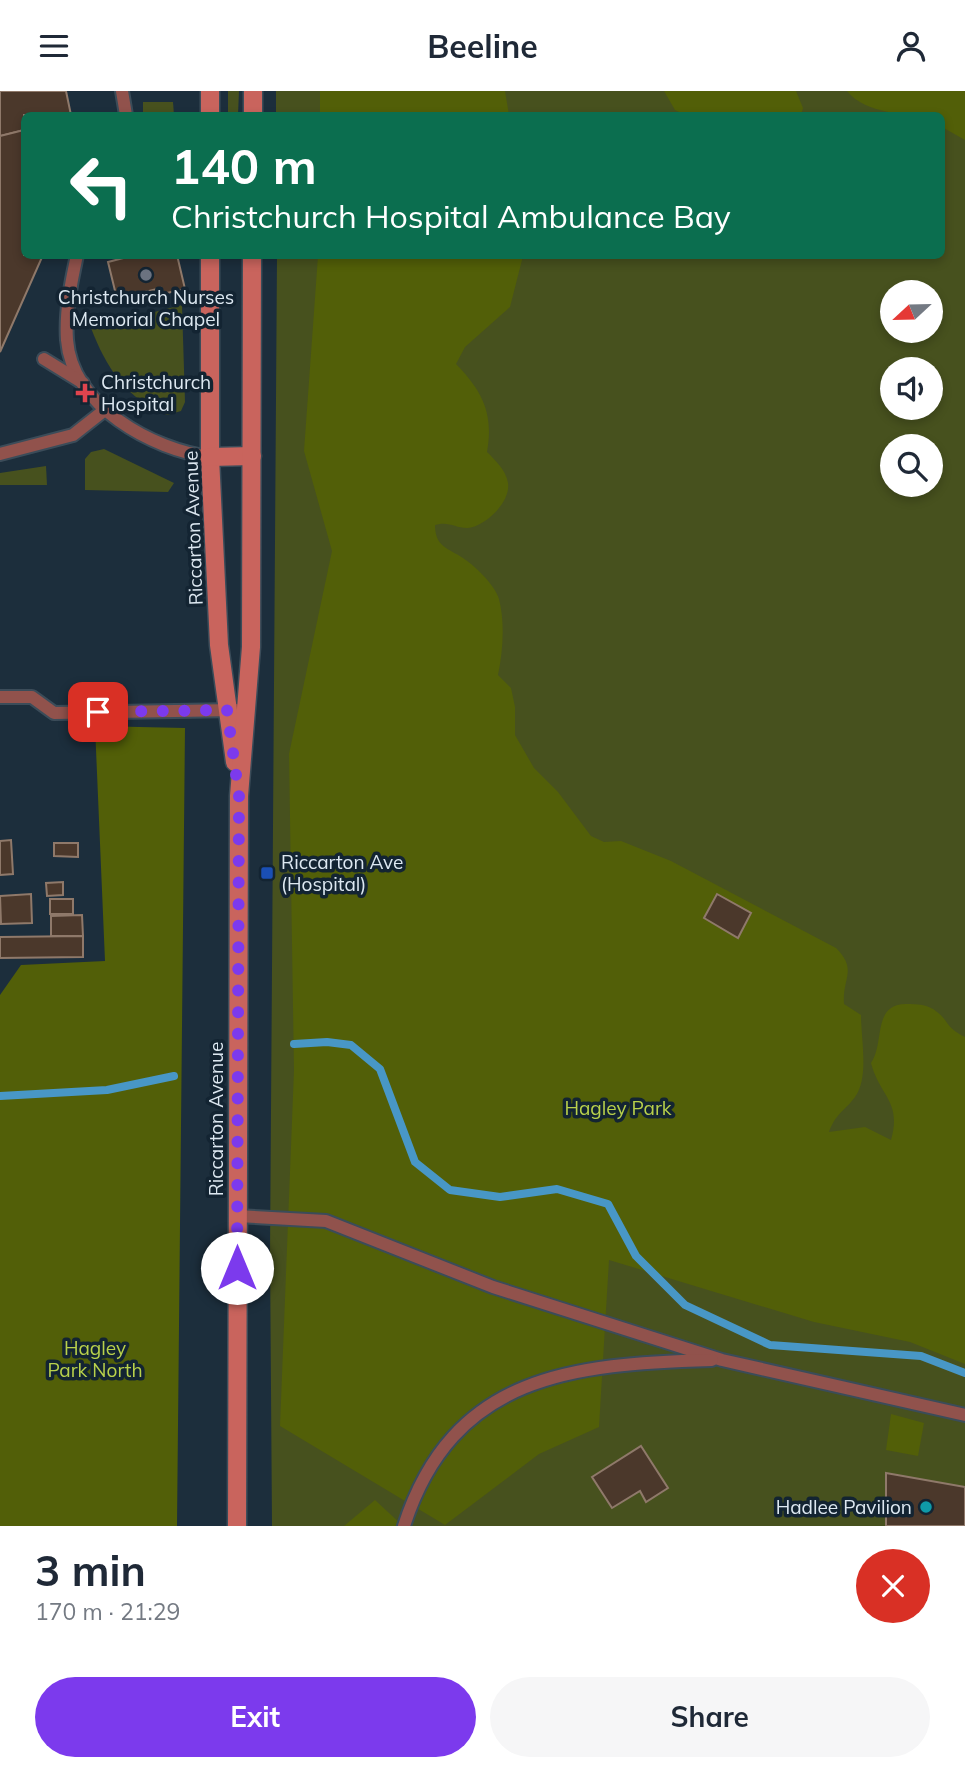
<!DOCTYPE html>
<html lang="en">
<head>
<meta charset="utf-8">
<style>
	:root { --surface:#fff; --page:#f6f6f7; --text:#1f2937; --muted:#747a83; --accent:#7c3aed }
	body { margin:0; font-family:Mulish,sans-serif; background:var(--page); color:var(--text); height:100vh; display:flex; flex-direction:column; font-size:26px; white-space:nowrap }
	* { box-sizing:border-box; margin:0 }
	p { font-size:23px; color:var(--muted) }
	.icon { flex:none; width:38px; height:38px; fill:none; stroke:currentColor; stroke-width:2; stroke-linecap:round; stroke-linejoin:round }
	.map { position:relative; height:1435px; overflow:hidden }
	.panel { display:flex; flex-direction:column; background:var(--surface); flex:1 }
	.panel>* { flex:none }
	.top-card { position:absolute; left:21px; top:21px; width:924px; height:147px; border-radius:10px; box-shadow:0 4px 10px #0003; background:#0b6e4f; color:#fff; overflow:hidden }
	.needle { width:46px; rotate:248deg }
	.tools { position:absolute; left:880px; top:189px; display:grid; gap:14px }
	.tools a { display:grid; place-items:center; width:63px; height:63px; border-radius:50%; background:var(--surface); box-shadow:0 4px 10px #0003; font-size:35px }
	.pin { position:absolute; display:grid; place-items:center; width:60px; height:60px; color:#fff; margin:-30px; border-radius:14px; box-shadow:0 4px 10px #0006 }
	.me { position:absolute; width:77px; margin:-38px; rotate:0deg; stroke-linejoin:round; filter:drop-shadow(0 0 5px #0008) }
	.turn { display:flex; align-items:center; gap:24px; height:147px; padding:0 35px; font-size:32px }
	.turn .icon { width:91px; height:91px; stroke-width:2.5 }
	.turn b { display:block; font-size:49px; line-height:60px }
	.round { display:grid; place-items:center; flex:none; width:74px; height:74px; border-radius:37px; background:var(--page) }
	.headline { display:flex; align-items:center; justify-content:space-between; height:119px; padding:0 35px }
	h1 { font-size:42px; font-weight:700; line-height:52px }
	.cta { display:flex; gap:14px; margin-top:auto; padding:14px 35px }
	.cta a { flex:1; height:80px; border-radius:42px; background:var(--accent); color:#fff; font-size:28px; font-weight:700; line-height:80px; text-align:center }
	.cta a+a { background:var(--page); color:var(--text) }
	header { display:flex; justify-content:space-between; align-items:center; height:91px; padding:0 35px; background:var(--surface); font-size:32px; font-weight:700 }
	.map>svg:first-child { display:block }
	.green { fill:#47511e; fill-rule:evenodd }
	.forest { fill:#525f08 }
	.lines { fill:none; stroke-linecap:round; stroke-linejoin:round }
	.stream { stroke:#4897c6; stroke-width:8 }
	.building { fill:#4b382b; stroke:#8f796a; stroke-width:2 }
	.lane-casing { stroke:#3b4c59; stroke-width:16 }
	.secondary-casing { stroke:#3b4c59; stroke-width:21 }
	.lane { stroke:#91524c; stroke-width:12 }
	.secondary { stroke:#c9645d; stroke-width:18 }
	.route { stroke:#7c3aed; stroke-width:12; stroke-dasharray:0 21.6 }
	.worship-dot { fill:#6b7280; stroke:#132432; stroke-width:2.5 }
	.health-dot { fill:#e0444e; stroke:#132432; stroke-width:2.5 }
	.transit-dot { fill:#1a4fb4; stroke:#132432; stroke-width:2.5 }
	.culture-dot { fill:#0f9aa8; stroke:#132432; stroke-width:2.5 }
	.labels { text-anchor:middle; dominant-baseline:central; stroke-width:7; stroke-linejoin:round; paint-order:stroke }
	.poi-label { font-size:19px; fill:#dde8f1; stroke:#132432; text-anchor:start }
	.street-label { font-size:19px; fill:#dde8f1; stroke:#132432 }
	.park-label { font-size:19px; fill:#b9d14b; stroke:#132432 }
</style>
</head>
<body>
<header><svg class="icon" aria-label="menu" viewBox="0 0 24 24"><path d="M4 6h16M4 12h16M4 18h16"/></svg>Beeline<svg class="icon" aria-label="person" viewBox="0 0 24 24"><circle cx="12" cy="8" r="4"/><path d="M4 21q1-7 8-7t8 7"/></svg></header>
<div class="map">
<svg width="965" height="1435" viewBox="0 0 965 1435">
	<rect width="100%" height="100%" fill="#1c2e3c"/>
	<!-- green -->
	<g class="green">
		<polygon points="228,0 239,0 238,24 228,24"/>
		<path d="M276,0H965V1435H272L270,1161L277,165L942,164V24H276ZM892,201H931V240H892ZM892,278H931V317H892ZM892,355H931V394H892Z"/>
		<polygon points="143,11 173,11 174,24 143,24"/>
		<path d="M182,214L185,311L181,320L167,324C126,308 106,276 91,237Z"/>
		<polygon points="104,358 174,392 168,401 85,399 85,368 91,361"/>
		<polygon points="46,375 47,394 0,394 0,382"/>
	</g>
	<!-- forest -->
	<g class="forest">
		<polygon points="320,0 505,0 509,24 320,24"/>
		<polygon points="664,0 796,0 803,17 801,24 685,24 675,19"/>
		<path d="M847,0H965V49L942,36V24C913,24 867,25 847,0Z"/>
		<path d="M318,165H523L510,216L465,256L456,273C482,300 494,322 487,361C495,369 506,379 508,392C511,411 485,436 467,437C455,437 449,430 435,434C435,456 448,457 463,467C475,475 495,494 499,508C505,532 503,560 498,584L511,597L515,616V644L534,677L558,701L591,745L604,751L621,750L671,770L836,857C858,879 842,887 844,913L861,924C861,946 868,981 858,1001C849,1018 837,1019 829,1041L865,1036L891,1049C902,1010 880,1006 871,972C885,952 872,913 906,913C917,913 928,913 937,921C949,930 945,936 965,946V1273L910,1251L814,1231L609,1169L599,1336L539,1363L445,1434L280,1335L294,979L289,663L332,460L304,360Z"/>
		<polygon points="95,635 185,637 177,1435 0,1435 0,904 21,874 105,870"/>
		<polygon points="891,1323 924,1332 918,1365 886,1359"/>
		<polygon points="375,1409 403,1435 344,1435"/>
	</g>
	<g class="lines">
		<!-- stream -->
		<g class="stream">
			<polyline points="294,953 327,951 351,954 380,978 415,1071 450,1099 500,1106 557,1098 608,1113 636,1165 685,1214 770,1254 921,1265 965,1282"/>
			<polyline points="0,1005 107,999 174,985"/>
		</g>
	</g>
	<!-- building -->
	<g class="building">
		<polygon points="0,0 66,0 71,24 24,24 24,39 0,45"/>
		<polygon points="24,39 24,164 43,164 0,261 0,45"/>
		<polygon points="135,164 177,164 185,198 162,203 161,197 117,208 108,171"/>
		<polygon points="11,749 13,783 0,784 0,750"/>
		<polygon points="54,752 78,752 78,766 54,765"/>
		<polygon points="63,791 63,804 47,805 46,792"/>
		<polygon points="31,803 32,832 1,833 0,805"/>
		<polygon points="717,803 751,822 738,847 704,827"/>
		<rect x="50" y="808" width="23" height="15"/>
		<polygon points="82,824 83,845 51,845 51,825"/>
		<polygon points="83,845 83,866 0,867 0,846"/>
		<polygon points="641,1355 668,1397 646,1411 640,1400 612,1417 592,1386"/>
		<polygon points="886,1382 965,1396 965,1435 886,1435"/>
	</g>
	<g class="lines">
		<!-- lane casing -->
		<g class="lane-casing">
			<g id="lane">
				<polyline points="122,0 126,24"/>
				<path d="M77,164C71,192 65,221 67,249C72,315 153,359 210,366"/>
				<polyline points="44,268 83,292"/>
				<polyline points="0,363 73,344 106,318"/>
				<polyline points="0,606 32,606 54,622 236,619"/>
				<polyline points="237,1125 326,1130 493,1196 722,1269 965,1324"/>
				<path d="M404,1435C453,1283 573,1273 712,1269"/>
			</g>
		</g>
		<!-- secondary casing -->
		<g class="secondary-casing">
			<g id="secondary">
				<polyline points="210,0 210,24"/>
				<polyline points="253,24 253,0"/>
				<polyline points="210,164 210,366 219,554 235,671"/>
				<polyline points="210,366 252,365"/>
				<polyline points="237,1435 239,705 251,556 252,164"/>
			</g>
		</g>
		<!-- lane -->
		<use href="#lane" class="lane"/>
		<!-- secondary -->
		<use href="#secondary" class="secondary"/>
	</g>
	<g class="lines">
		<!-- route -->
		<polyline class="route" points="98,621 227,619 239,705 237,1177"/>
	</g>
	<!-- markers -->
	<circle class="worship-dot" cx="146" cy="184" r="7"/>
	<path class="health-dot" d="M81.5 291.5h7v7h7v7h-7v7h-7v-7h-7v-7h7z"/>
	<rect class="transit-dot" x="260" y="775" width="14" height="14" rx="3.5"/>
	<circle class="culture-dot" cx="926" cy="1416" r="7"/>
	<g class="labels">
		<!-- poi labels -->
		<g class="poi-label">
			<text x="146" y="206" text-anchor="middle">Christchurch Nurses<tspan x="146" dy="22">Memorial Chapel</tspan></text>
			<text x="101" y="291">Christchurch<tspan x="101" dy="22">Hospital</tspan></text>
			<text x="281" y="771">Riccarton Ave<tspan x="281" dy="22">(Hospital)</tspan></text>
			<text x="912" y="1416" text-anchor="end">Hadlee Pavilion</text>
		</g>
		<!-- street labels -->
		<g class="street-label">
			<text transform="translate(193 437) rotate(-92)">Riccarton Avenue</text>
			<text transform="translate(216 1028) rotate(-90)">Riccarton Avenue</text>
		</g>
		<!-- park labels -->
		<g class="park-label">
			<text x="618" y="1017">Hagley Park</text>
			<text x="95" y="1257">Hagley<tspan x="95" dy="22">Park North</tspan></text>
		</g>
	</g>
</svg>
<div class="tools">
<a><svg class="needle" viewBox="-14 -14 28 28"><path d="M0-13l5 13h-10z" fill="#e53935"/><path d="M0 13l5-13h-10z" fill="#747a83"/></svg></a>
<a><svg class="icon" aria-label="sound" viewBox="0 0 24 24"><path d="M4 9h4l5-4v14l-5-4H4zM17 9q2 3 0 6"/></svg></a>
<a><svg class="icon" aria-label="search" viewBox="0 0 24 24"><circle cx="10" cy="10" r="6"/><path d="M15 15l6 6"/></svg></a>
</div>
<div class="pin" style="left:98px;top:621px;background:#d93025"><svg class="icon" aria-label="arrive" viewBox="0 0 24 24"><path d="M6 21V4h12l-3 4 3 4H6"/></svg></div>
<svg class="me" style="left:237px;top:1177px" viewBox="-20 -20 40 40"><circle r="19" fill="#fff"/><path d="M0-13L10 11 0 6-10 11z" fill="#7c3aed"/></svg>
<div class="top-card">
<div class="turn"><svg class="icon" aria-label="left" viewBox="0 0 24 24"><path d="M17 20v-9H6M10 6l-5 5 5 5"/></svg><div><b>140 m</b>Christchurch Hospital Ambulance Bay</div></div>
</div>
</div>
<section class="panel">
<div class="headline"><div><h1>3 min</h1><p>170 m · 21:29</p></div><a class="round" style="background:#d93025;color:#fff"><svg class="icon" aria-label="close" viewBox="0 0 24 24"><path d="M6 6l12 12M18 6L6 18"/></svg></a></div>
<div class="cta"><a>Exit</a><a>Share</a></div>
</section>
</body>
</html>
